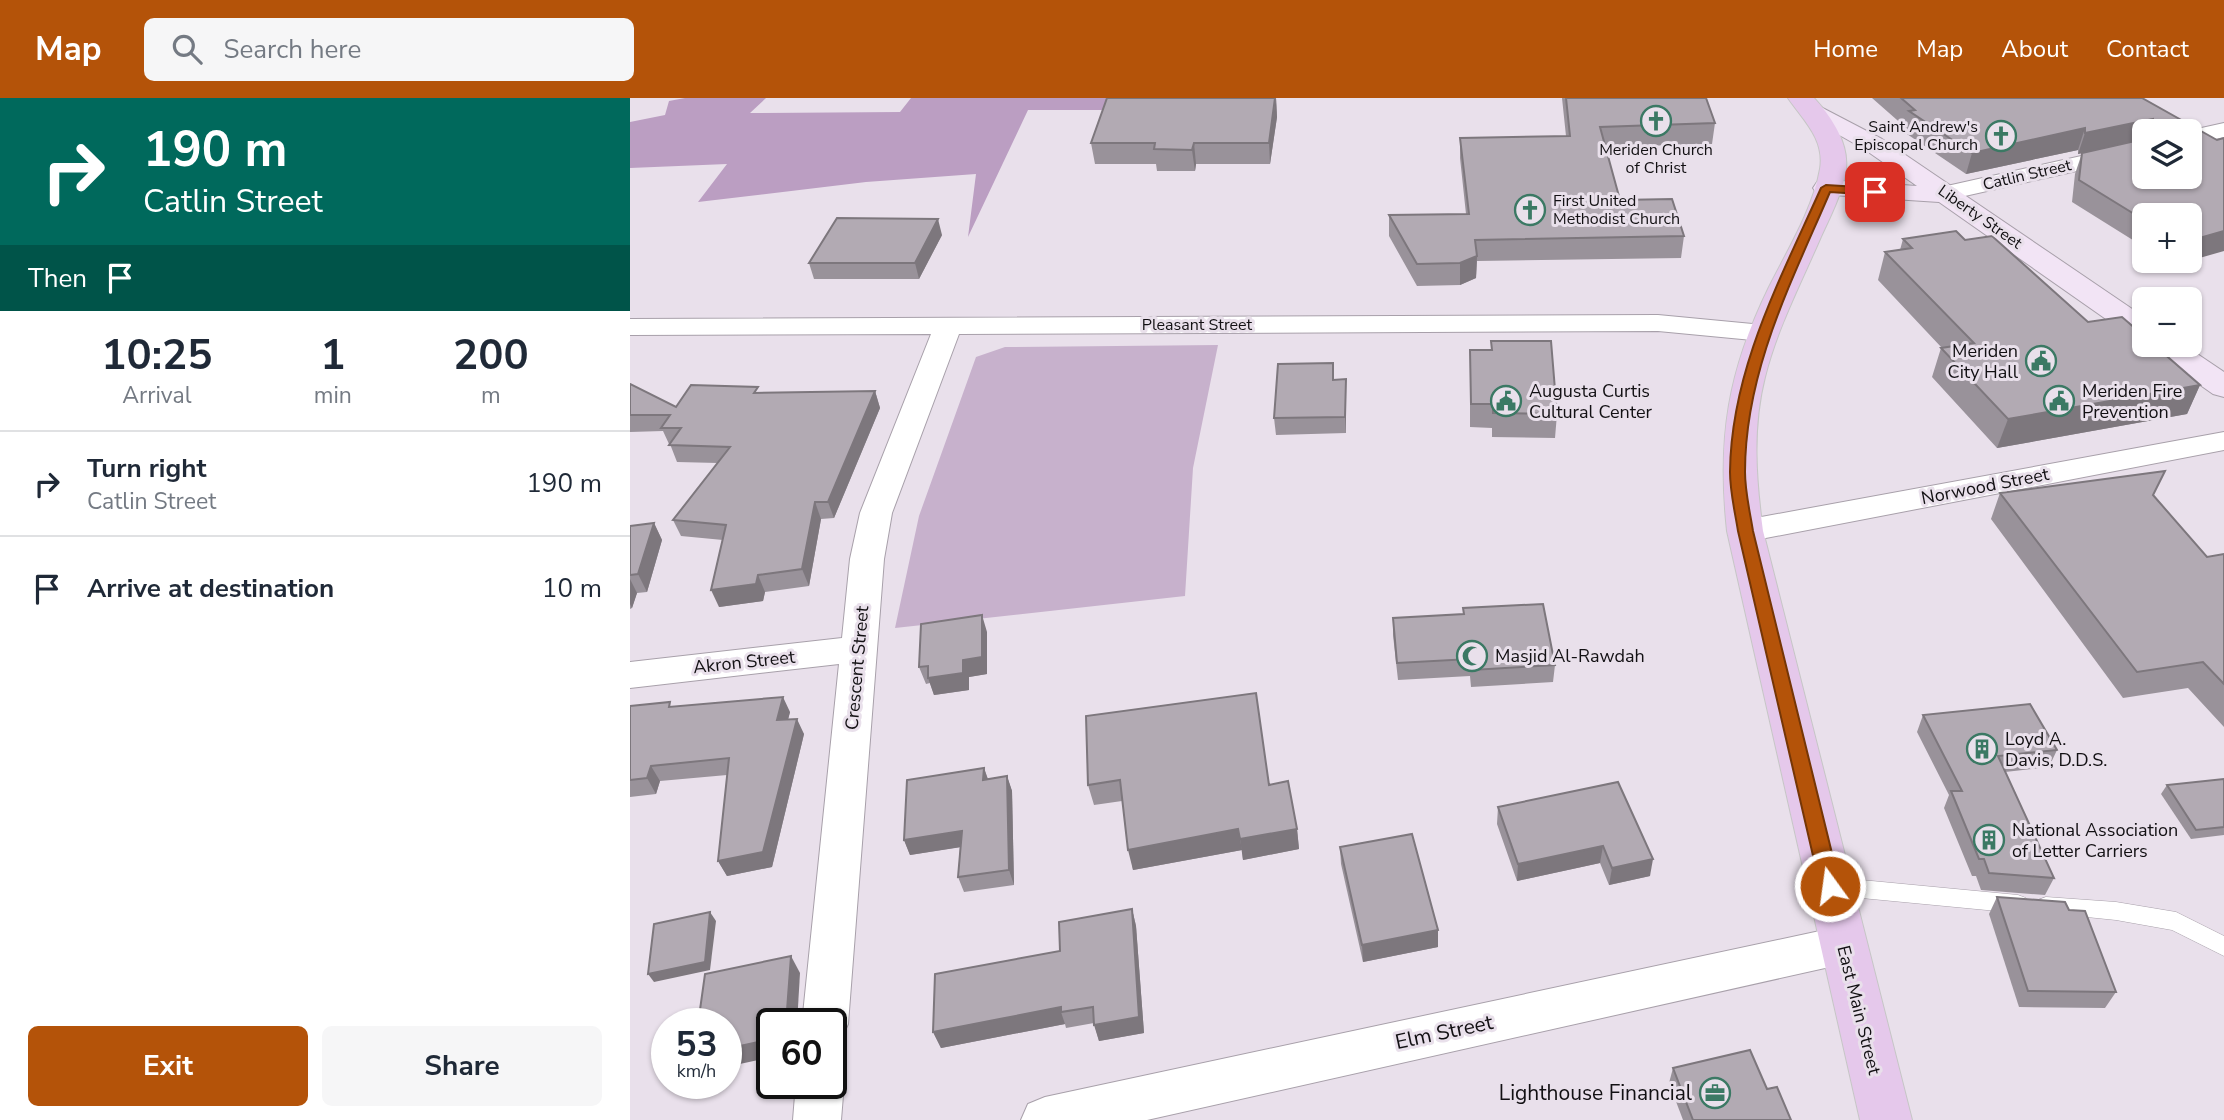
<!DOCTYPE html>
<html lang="en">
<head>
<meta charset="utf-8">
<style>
	:root { --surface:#fff; --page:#f6f6f7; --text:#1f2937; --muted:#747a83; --line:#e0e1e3; --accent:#b45309 }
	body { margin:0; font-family:"Nunito Sans",sans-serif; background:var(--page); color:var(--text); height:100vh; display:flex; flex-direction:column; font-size:26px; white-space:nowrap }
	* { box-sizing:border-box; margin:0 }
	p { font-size:23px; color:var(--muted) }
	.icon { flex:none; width:38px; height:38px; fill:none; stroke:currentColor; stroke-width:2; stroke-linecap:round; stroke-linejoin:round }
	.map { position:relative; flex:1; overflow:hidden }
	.sheet { display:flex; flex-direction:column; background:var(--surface); width:630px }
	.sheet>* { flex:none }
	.banner { background:#00695c; color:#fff; overflow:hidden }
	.tools { position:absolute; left:1502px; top:21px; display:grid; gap:14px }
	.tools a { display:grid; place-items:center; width:70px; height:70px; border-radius:10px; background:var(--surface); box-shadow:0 2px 5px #0004; font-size:35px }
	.speed { position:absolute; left:21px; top:910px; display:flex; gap:14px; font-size:35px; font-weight:700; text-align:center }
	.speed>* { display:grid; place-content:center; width:91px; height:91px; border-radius:50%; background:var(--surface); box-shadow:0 2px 5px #0004; line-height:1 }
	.speed small { font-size:18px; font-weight:400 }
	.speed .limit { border:4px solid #111; border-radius:10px; background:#fff; color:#111 }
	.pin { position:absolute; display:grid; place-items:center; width:60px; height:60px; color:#fff; margin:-30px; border-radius:14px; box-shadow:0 4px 10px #0006 }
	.me { position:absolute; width:77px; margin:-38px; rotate:346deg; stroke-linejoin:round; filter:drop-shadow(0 0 5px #0008) }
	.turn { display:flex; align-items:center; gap:24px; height:147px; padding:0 28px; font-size:32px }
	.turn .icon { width:91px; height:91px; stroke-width:2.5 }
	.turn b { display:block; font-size:49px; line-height:60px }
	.then { display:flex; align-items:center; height:66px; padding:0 28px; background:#0003; gap:14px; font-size:26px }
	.eta { display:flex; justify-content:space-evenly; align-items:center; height:119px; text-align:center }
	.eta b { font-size:42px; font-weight:700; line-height:49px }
	.button { display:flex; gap:14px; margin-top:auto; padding:14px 28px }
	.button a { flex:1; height:80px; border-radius:10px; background:var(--accent); color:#fff; font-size:28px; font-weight:700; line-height:80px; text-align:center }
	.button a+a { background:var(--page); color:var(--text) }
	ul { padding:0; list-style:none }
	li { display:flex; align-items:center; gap:21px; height:105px; padding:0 28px; border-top:2px solid var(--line) }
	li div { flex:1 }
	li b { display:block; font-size:26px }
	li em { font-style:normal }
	header { display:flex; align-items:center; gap:42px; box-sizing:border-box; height:98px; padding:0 35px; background:var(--accent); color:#fff }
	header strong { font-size:33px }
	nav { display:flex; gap:38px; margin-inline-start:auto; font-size:24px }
	.search { width:490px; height:63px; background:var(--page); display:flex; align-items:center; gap:18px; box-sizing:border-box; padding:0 24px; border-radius:10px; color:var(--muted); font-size:26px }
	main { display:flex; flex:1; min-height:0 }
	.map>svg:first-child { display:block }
	.green { fill:#c7b1cc }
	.forest { fill:#bb9ec2 }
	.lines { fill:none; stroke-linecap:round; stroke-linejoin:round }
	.service-casing { stroke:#a8a0aa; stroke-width:1 }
	.minor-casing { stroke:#a8a0aa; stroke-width:2 }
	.secondary-casing { stroke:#a8a0aa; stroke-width:2 }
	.primary-casing { stroke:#c6c6c6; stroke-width:2 }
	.service { fill:#fff; fill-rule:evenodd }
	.minor { fill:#fff; fill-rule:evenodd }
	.secondary { fill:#f2e4f5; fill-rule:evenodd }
	.primary { fill:#e5c8eb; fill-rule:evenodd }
	.wall { fill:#99929a; fill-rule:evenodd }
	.shaded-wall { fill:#7d777d }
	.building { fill:#b2aab3; stroke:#7d777d; stroke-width:2 }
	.route { fill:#b45309; stroke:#753606; stroke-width:2 }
	.labels { text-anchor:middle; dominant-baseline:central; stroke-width:6; stroke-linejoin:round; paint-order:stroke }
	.far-poi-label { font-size:16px; fill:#121013; stroke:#e9e0eb; text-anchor:end }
	.far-street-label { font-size:16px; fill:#121013; stroke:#e9e0eb }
	.poi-label { font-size:18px; fill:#121013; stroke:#e9e0eb; text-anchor:start }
	.street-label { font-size:18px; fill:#121013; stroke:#e9e0eb }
	.near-street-label { font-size:21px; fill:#121013; stroke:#e9e0eb }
	.near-poi-label { font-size:21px; fill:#121013; stroke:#e9e0eb; text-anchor:end }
</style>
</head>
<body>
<header>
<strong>Map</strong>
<div class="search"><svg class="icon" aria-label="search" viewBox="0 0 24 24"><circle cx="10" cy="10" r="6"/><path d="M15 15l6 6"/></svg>Search here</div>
<nav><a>Home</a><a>Map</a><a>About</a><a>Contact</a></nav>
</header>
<main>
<section class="sheet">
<div class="banner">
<div class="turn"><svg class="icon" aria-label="right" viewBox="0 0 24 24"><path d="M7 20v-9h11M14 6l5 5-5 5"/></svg><div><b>190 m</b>Catlin Street</div></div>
<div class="then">Then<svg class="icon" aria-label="arrive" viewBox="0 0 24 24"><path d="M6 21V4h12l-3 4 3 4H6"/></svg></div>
</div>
<div class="eta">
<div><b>10:25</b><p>Arrival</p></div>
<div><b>1</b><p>min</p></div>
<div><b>200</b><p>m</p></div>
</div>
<ul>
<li><svg class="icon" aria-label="right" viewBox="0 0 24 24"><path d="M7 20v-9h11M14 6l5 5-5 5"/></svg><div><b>Turn right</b><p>Catlin Street</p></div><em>190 m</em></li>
<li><svg class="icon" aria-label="arrive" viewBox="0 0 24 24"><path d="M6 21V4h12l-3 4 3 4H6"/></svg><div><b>Arrive at destination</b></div><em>10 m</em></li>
</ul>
<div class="button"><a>Exit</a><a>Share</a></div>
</section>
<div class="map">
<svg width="1594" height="1022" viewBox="0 0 1594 1022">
	<rect width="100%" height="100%" fill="#e9e0eb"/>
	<!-- green -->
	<polygon class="green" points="588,247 563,370 555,498 265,530 289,418 346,259 375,249"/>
	<!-- forest -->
	<polygon class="forest" points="55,0 136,0 120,15 270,14 281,0 494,0 493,12 398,12 338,139 346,76 236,84 68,104 97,66 0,70 0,24 35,17 39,3"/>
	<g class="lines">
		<!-- service casing -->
		<g class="service-casing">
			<g id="service">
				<polygon points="1200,779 1388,797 1396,800 1399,806 1396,812 1388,815 1200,797 1193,794 1189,788 1193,782"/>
				<polygon points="1416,799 1486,804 1546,814 1594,838 1594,858 1542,832 1486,822 1408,814 1405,808 1408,802"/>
			</g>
		</g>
		<!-- minor casing -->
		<g class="minor-casing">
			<g id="minor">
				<polygon points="1594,25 1594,39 1559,47 1558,33"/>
				<polygon points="1514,44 1514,58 1317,102 1308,100 1305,95 1308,90 1317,88"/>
				<polygon points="1028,217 1133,227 1143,229 1147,235 1143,241 1133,243 1028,233 329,236 262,415 254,461 218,926 211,941 201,944 201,926 172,926 209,566 0,590 0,564 212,540 220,461 230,415 301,236 0,237 0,221"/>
				<polygon points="1594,334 1594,352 1115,444 1103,441 1098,433 1103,425 1115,422"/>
				<polygon points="1213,828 1228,834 1235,847 1228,860 1213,866 517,1022 391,1022 398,1006 415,999"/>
				<polygon points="201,967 207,969 214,985 211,1022 163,1022 166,985 201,985"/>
			</g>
		</g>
		<!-- secondary casing -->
		<g class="secondary-casing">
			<g id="secondary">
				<polygon points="1183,5 1252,41 1514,219 1514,242 1503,240 1309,104 1187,96 1183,90 1187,84 1196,82 1287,88 1234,51 1174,17 1171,12 1174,7"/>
				<polygon points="1519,247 1554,247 1594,274 1594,299 1583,296 1523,254"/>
			</g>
		</g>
		<!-- primary casing -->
		<g class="primary-casing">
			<path id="primary" d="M1158,0H1184C1201,18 1219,45 1216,71C1213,94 1200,119 1190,141C1170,187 1147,231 1135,279C1122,330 1126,382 1133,433L1282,1022H1230L1097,433C1087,340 1098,273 1139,189C1157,153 1183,111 1190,71C1195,41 1173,22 1158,0Z"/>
		</g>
		<!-- service -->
		<use href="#service" class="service"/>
		<!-- minor -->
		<use href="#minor" class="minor"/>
		<!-- secondary -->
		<use href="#secondary" class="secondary"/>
		<!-- primary -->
		<use href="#primary" class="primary"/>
	</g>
	<!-- wall -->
	<g class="wall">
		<polygon points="646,0 647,19 640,66 566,66 565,73 527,73 526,66 465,66 461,45"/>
		<polygon points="932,0 1076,0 1085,25 1082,46 975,49 990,102 1054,138 1051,160 847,163 846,180 830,187 787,188 759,138 759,117 836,116 830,60 830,40 936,38"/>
		<path d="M1242,0H1512L1587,42L1559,117H1514V149L1442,104L1445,76L1452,55L1448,56V52L1336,76L1274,34L1275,29ZM1514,33H1559L1514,79Z"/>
		<polygon points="312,137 289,181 184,181 179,165"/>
		<polygon points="1273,141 1335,142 1458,224 1570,287 1557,316 1367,350 1302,279 1311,250 1312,250 1248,182 1255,154 1270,152"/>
		<polygon points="1535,163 1559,163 1542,167"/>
		<polygon points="840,252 927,316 925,340 862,339 862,330 840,329"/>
		<polygon points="704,281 716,281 716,335 646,337 644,320"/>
		<polygon points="0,286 46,309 130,295 245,293 250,310 204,420 191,421 179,488 135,494 133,503 89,509 93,442 51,438 43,422 88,365 47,364 40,346 39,346 33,333 0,334"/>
		<polygon points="1370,395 1523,398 1577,459 1594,456 1594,629 1558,590 1493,600 1361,421"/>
		<polygon points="24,425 32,442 17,494 7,495 2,510 0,511 0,428"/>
		<polygon points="763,520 925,567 923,584 841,589 840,578 768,582 763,537"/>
		<polygon points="357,534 357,576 339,579 339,592 304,597 300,585 296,586 289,569"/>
		<polygon points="0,608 43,608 160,614 158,621 174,636 142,769 97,778 88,763 97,677 30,683 26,696 0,699"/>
		<polygon points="1293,617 1427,652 1419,669 1375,674 1424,780 1415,797 1351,792 1346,778 1342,778 1314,710 1319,697 1287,634"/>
		<polygon points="456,618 639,687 667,731 669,751 613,762 612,752 503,772 492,703 464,707 458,687"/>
		<polygon points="354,670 358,681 377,678 382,693 384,787 334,794 328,779 330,749 280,757 274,742"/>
		<polygon points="1594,681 1594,737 1561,741 1531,696 1537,687"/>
		<polygon points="988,684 1020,778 979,787 970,765 887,783 867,726 868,709"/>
		<polygon points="710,749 808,832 808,849 733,864 711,766"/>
		<polygon points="1367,799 1486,894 1475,910 1389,909 1359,816"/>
		<polygon points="502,811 506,828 514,935 469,943 464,925 436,930 435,926 311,950 303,934 430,853"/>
		<polygon points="1043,970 1137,991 1161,1022 1053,1022 1039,985"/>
	</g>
	<!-- shaded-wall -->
	<g class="shaded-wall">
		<polygon points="646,0 647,19 640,66 639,45"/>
		<polygon points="1523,21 1519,33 1514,33 1514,42 1448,56 1455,35"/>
		<polygon points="1455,30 1448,52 1336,76 1342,55"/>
		<polygon points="564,45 566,66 565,73 562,52"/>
		<polygon points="308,121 312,137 289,181 285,165"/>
		<polygon points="1594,133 1594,153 1559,163 1559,143"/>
		<polygon points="847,158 846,180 830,187 830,165"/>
		<polygon points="1544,163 1559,163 1542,167"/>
		<polygon points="716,281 716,335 715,319"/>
		<polygon points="1570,287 1557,316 1367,350 1378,321"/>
		<polygon points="245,293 250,310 204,420 198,404"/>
		<polygon points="185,404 191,421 179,488 172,471"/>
		<polygon points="24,425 32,442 17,494 8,476"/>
		<polygon points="128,477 135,494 133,503 89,509 81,492"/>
		<polygon points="0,481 7,495 2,510 0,506"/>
		<polygon points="352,517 357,534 357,576 339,579 339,592 304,597 298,580 333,562"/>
		<polygon points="153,599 160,614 154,638 147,622"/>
		<polygon points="167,621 174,636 142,769 97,778 88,763"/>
		<polygon points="21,668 30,683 26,696 17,680"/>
		<polygon points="354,670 359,685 353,682"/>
		<polygon points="377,678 382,693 384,787 379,772"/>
		<polygon points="608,731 612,752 503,772 498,752"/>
		<polygon points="667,731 669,751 613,762 610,741"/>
		<polygon points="332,733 338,748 280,757 274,742"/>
		<polygon points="973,748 970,765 887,783 888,766"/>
		<polygon points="1023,761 1020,778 979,787 982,770"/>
		<polygon points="502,811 506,828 514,935 469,943 464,927"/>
		<polygon points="80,814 86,823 80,872 24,884 18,876"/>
		<polygon points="808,832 808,849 733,864 732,847"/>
		<polygon points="161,858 170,875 167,926 156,926"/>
		<polygon points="431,909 431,914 435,926 311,950 303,934"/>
		<polygon points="142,941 142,959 96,969 96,951"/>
	</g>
	<!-- building -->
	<g class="building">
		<polygon points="477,0 645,0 639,45 564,45 562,52 524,51 525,45 461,45"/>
		<polygon points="936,0 1076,0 1085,25 970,29 990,102 1042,101 1054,138 845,142 847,158 830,165 787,166 759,117 839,116 830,40 940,38"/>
		<polygon points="1271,0 1512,0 1587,42 1594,40 1594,133 1559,143 1559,117 1514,117 1514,122 1449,82 1452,55 1514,41 1514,79 1559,79 1559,33 1523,33 1523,21 1455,35 1455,30 1342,55 1279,13 1285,12"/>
		<polygon points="207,120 308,121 285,165 179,165"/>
		<polygon points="1326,133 1335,142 1362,138 1458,224 1492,219 1514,238 1514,247 1524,247 1570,287 1378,321 1311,250 1344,245 1255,154 1282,150 1273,141"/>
		<polygon points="861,243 921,243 927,316 863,315 863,306 841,306 840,252 862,252"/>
		<polygon points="703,265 703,282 716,281 715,319 644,320 648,266"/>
		<polygon points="0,286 46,309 61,287 128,289 124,295 245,293 198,404 185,404 172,471 128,477 126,486 81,492 96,427 43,422 100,349 39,347 51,330 31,330 40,317 0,317"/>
		<polygon points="1535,373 1523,397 1577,459 1594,456 1594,586 1573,564 1507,574 1370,395"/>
		<polygon points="24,425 8,476 0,477 0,428"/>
		<polygon points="913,506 925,567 842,572 840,561 767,565 763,520 834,516 833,510"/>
		<polygon points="352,517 352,559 333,562 333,575 298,580 298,568 289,569 291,526"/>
		<polygon points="626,595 639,687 658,683 667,731 610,741 608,731 498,752 490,682 458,687 456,618"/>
		<polygon points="153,599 147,622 167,621 133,754 88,763 99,660 21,668 17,680 0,682 0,608 40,604 39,609"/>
		<polygon points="1400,606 1427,652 1368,658 1424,780 1359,775 1354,761 1349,761 1321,693 1332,693 1293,617"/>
		<polygon points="354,670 353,682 377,678 379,772 328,779 332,733 274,742 277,682"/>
		<polygon points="1594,681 1594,729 1566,732 1537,687"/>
		<polygon points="988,684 1023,761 982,770 973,748 888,766 868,709"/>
		<polygon points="782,736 808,832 732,847 710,749"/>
		<polygon points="1367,799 1435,804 1439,812 1455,813 1486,894 1398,893"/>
		<polygon points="502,811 509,919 464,927 463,909 431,914 431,909 303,934 305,876 430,853 429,824"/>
		<polygon points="80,814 75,864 18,876 24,826"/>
		<polygon points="161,858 156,926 142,926 142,941 96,951 96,926 68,926 75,876"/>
		<polygon points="1120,952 1137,991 1147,989 1161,1022 1063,1022 1043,970"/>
	</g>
	<!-- route -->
	<path class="route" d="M1196,87L1245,90L1251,94L1245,97L1200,94C1161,185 1115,273 1115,374C1115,394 1120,414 1123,433L1210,788L1207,794H1193L1190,788L1108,433C1105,414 1100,394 1100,374C1101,272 1150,182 1191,90Z"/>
	<!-- icons -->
	<defs>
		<g id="church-ring" transform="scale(1.575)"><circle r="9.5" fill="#e9e0eb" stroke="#3b7964" stroke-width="1.5"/><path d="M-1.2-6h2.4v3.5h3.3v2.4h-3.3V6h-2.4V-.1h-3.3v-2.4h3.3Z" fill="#3b7964"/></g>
		<g id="civic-ring" transform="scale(1.575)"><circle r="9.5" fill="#e9e0eb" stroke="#3b7964" stroke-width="1.5"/><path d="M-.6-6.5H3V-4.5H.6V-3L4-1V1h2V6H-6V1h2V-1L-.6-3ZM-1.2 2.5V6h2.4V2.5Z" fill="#3b7964"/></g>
		<g id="mosque-ring" transform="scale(1.575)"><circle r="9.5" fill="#e9e0eb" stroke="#3b7964" stroke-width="1.5"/><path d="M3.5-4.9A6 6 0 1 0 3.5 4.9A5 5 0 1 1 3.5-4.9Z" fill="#3b7964"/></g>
		<g id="building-ring" transform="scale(1.575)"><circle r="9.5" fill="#e9e0eb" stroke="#3b7964" stroke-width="1.5"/><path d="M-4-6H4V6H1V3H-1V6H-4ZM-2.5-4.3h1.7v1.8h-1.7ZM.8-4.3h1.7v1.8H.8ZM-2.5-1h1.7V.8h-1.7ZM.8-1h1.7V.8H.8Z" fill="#3b7964"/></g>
		<g id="office-ring" transform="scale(1.575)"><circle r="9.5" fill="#e9e0eb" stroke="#3b7964" stroke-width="1.5"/><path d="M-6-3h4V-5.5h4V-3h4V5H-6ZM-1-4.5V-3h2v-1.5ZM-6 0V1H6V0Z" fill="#3b7964"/></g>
	</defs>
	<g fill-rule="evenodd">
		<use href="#church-ring" x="1026" y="23"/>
		<use href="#church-ring" x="1371" y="38"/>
		<use href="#church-ring" x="900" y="112"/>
		<use href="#civic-ring" x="1411" y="263"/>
		<use href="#civic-ring" x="876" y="303"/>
		<use href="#civic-ring" x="1429" y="303"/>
		<use href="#mosque-ring" x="842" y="558"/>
		<use href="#building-ring" x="1352" y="651"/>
		<use href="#building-ring" x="1359" y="742"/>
		<use href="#office-ring" x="1085" y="995"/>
	</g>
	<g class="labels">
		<!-- far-poi labels -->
		<g class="far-poi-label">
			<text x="1348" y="29">Saint Andrew's<tspan x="1348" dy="18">Episcopal Church</tspan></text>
			<text x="1026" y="52" text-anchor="middle">Meriden Church<tspan x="1026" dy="18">of Christ</tspan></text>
			<text x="923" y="103" text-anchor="start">First United<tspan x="923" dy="18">Methodist Church</tspan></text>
		</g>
		<!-- far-street labels -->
		<g class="far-street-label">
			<text transform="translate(1397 77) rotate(-13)">Catlin Street</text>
			<text transform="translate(1350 119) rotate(35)">Liberty Street</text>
			<text x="567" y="227">Pleasant Street</text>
		</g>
		<!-- poi labels -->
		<g class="poi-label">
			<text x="1388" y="253" text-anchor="end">Meriden<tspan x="1388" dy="21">City Hall</tspan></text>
			<text x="899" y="293">Augusta Curtis<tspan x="899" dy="21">Cultural Center</tspan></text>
			<text x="1452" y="293">Meriden Fire<tspan x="1452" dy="21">Prevention</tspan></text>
			<text x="865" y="558">Masjid Al-Rawdah</text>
			<text x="1375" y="641">Loyd A.<tspan x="1375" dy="21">Davis, D.D.S.</tspan></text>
			<text x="1382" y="732">National Association<tspan x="1382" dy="21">of Letter Carriers</tspan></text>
		</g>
		<!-- street labels -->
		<g class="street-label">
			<text transform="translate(1355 388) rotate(-11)">Norwood Street</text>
			<text transform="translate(114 564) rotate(-6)">Akron Street</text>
			<text transform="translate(227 570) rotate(-85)">Crescent Street</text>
			<text transform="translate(1229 912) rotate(76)">East Main Street</text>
		</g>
		<!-- near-street labels -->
		<g class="near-street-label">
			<text transform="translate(814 934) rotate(-12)">Elm Street</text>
		</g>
		<!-- near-poi labels -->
		<g class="near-poi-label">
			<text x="1062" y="995">Lighthouse Financial</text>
		</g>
	</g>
</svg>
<div class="tools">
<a><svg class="icon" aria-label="layers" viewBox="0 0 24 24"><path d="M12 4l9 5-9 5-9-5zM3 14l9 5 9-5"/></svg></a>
<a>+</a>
<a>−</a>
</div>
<div class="speed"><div>53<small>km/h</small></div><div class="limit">60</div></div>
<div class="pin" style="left:1245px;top:94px;background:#d93025"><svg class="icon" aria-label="arrive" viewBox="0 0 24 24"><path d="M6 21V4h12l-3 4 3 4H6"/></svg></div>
<svg class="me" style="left:1200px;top:788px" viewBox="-20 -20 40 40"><circle r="17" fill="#b45309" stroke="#fff" stroke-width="3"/><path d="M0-11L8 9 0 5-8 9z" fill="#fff"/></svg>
</div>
</main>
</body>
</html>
